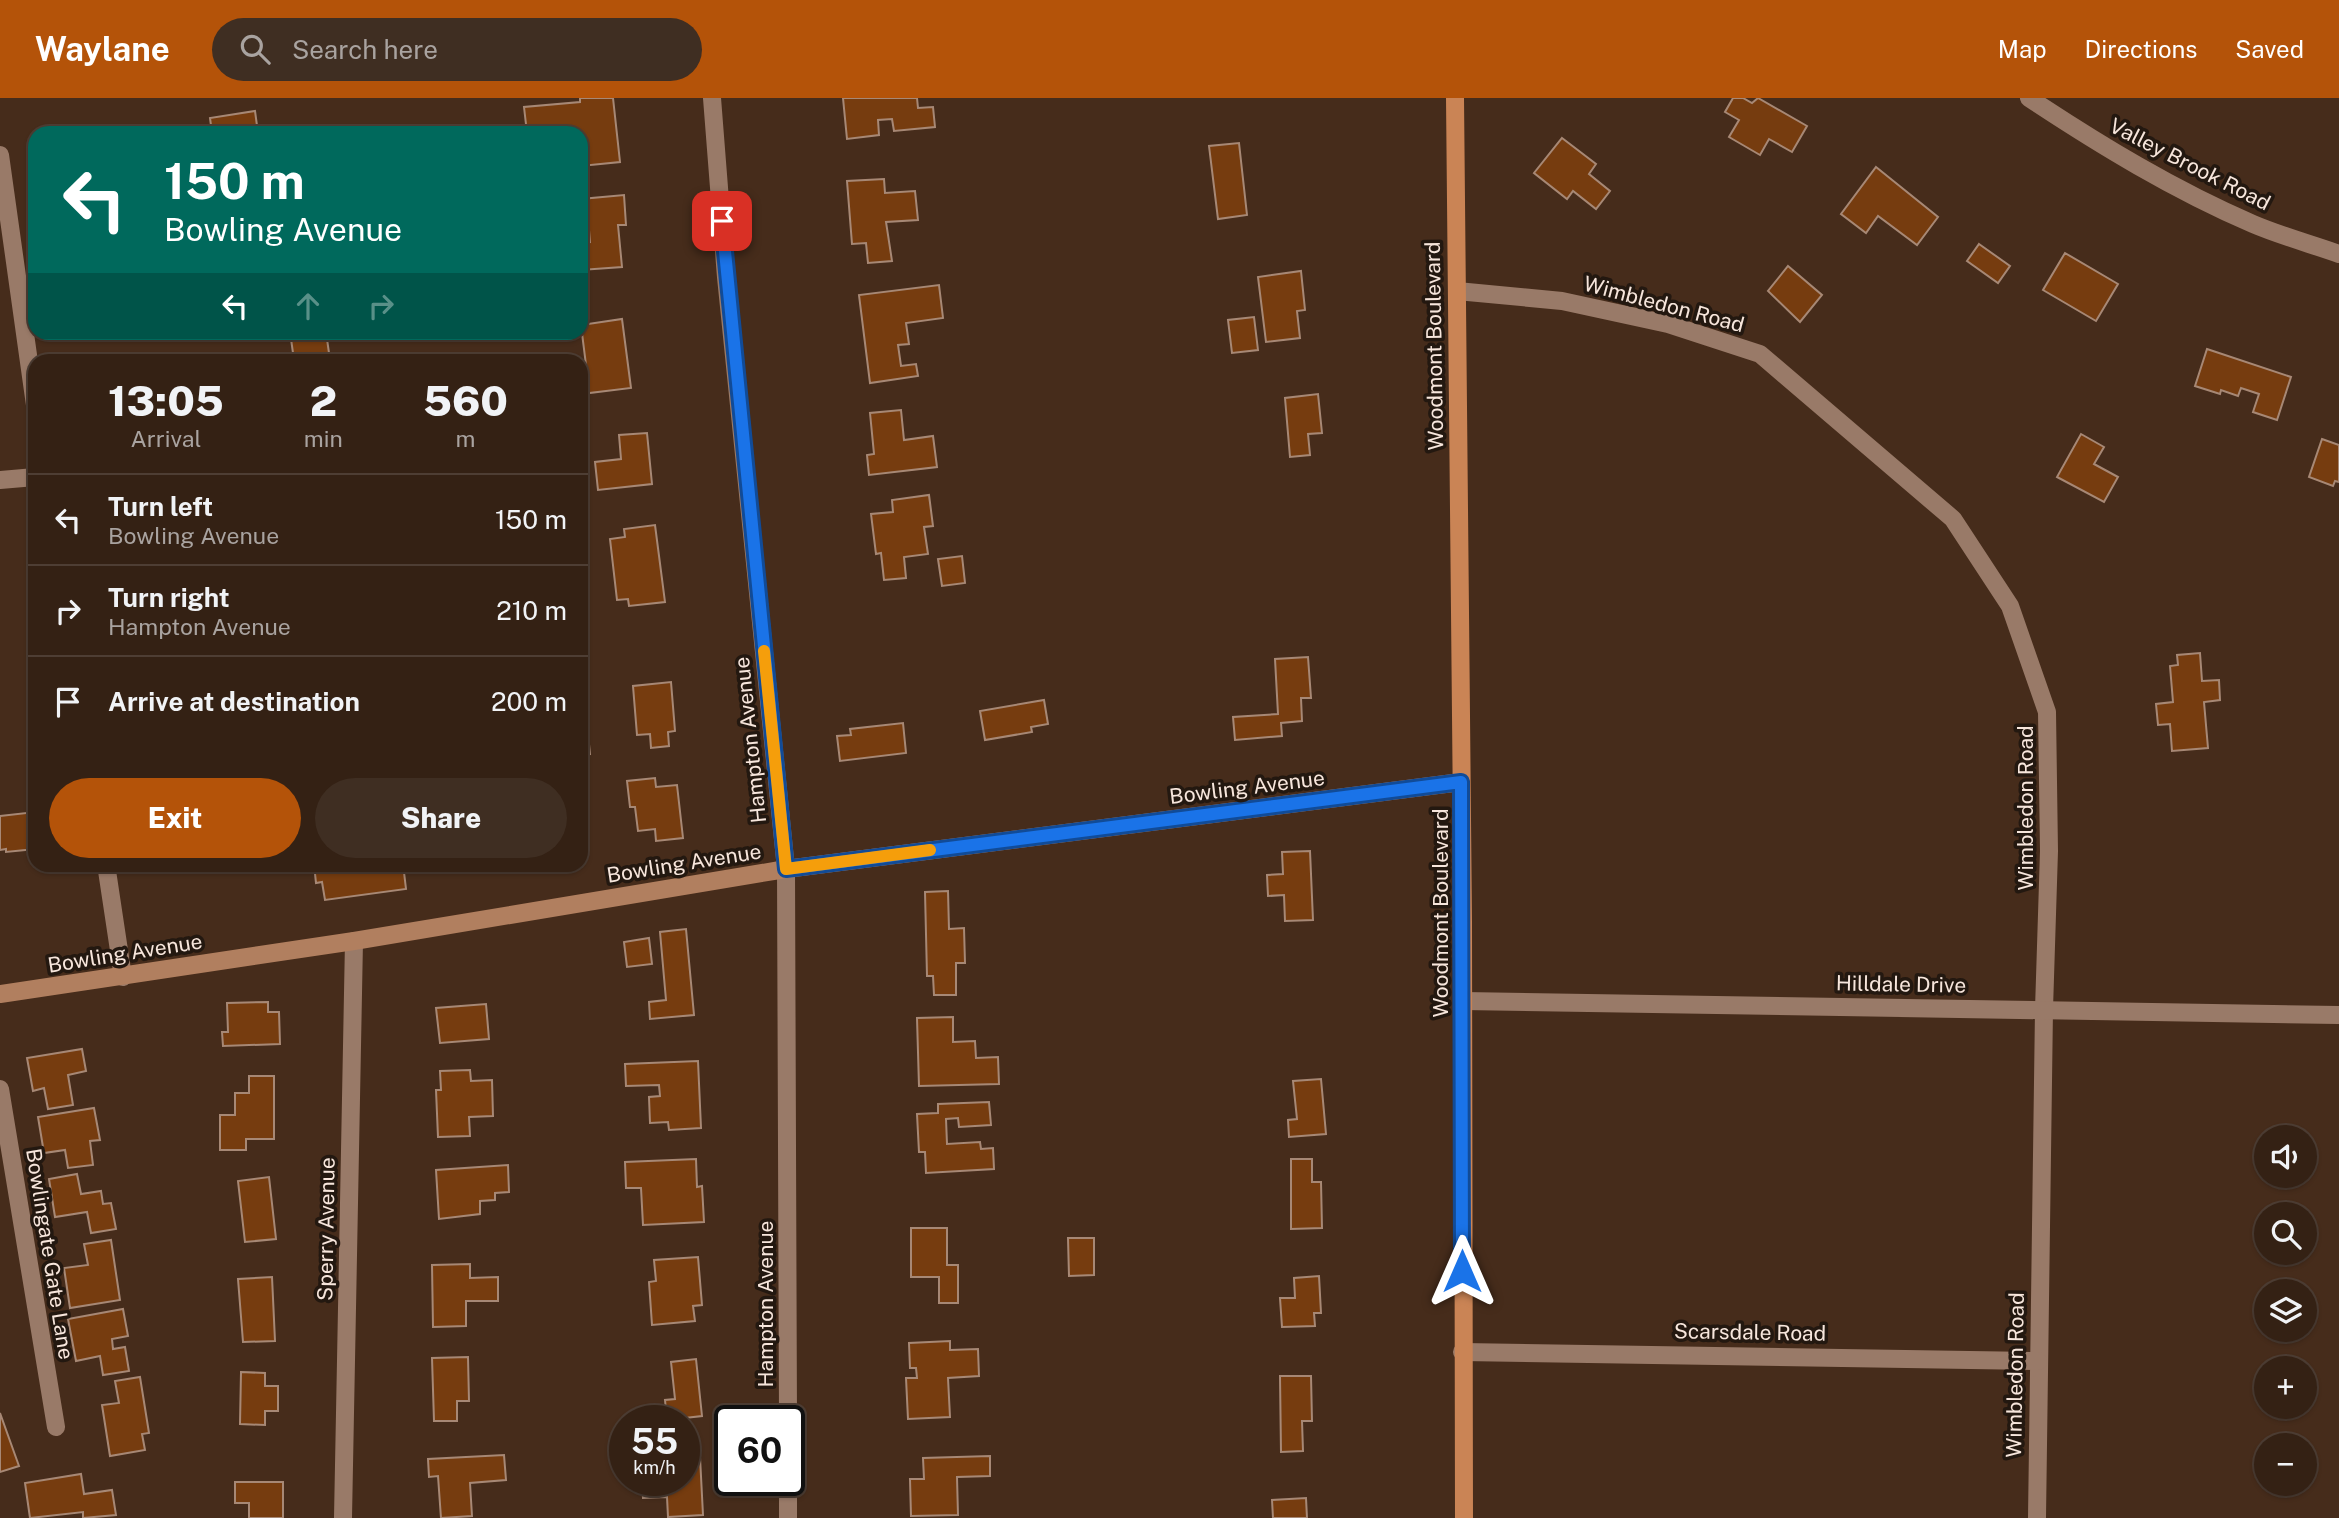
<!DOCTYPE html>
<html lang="en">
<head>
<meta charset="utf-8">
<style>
	:root { --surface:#342114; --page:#3f2e22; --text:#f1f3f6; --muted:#a9a3a0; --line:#4e3e34; --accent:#b45309 }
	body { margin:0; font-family:"Public Sans",sans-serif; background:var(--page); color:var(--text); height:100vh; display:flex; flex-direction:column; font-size:26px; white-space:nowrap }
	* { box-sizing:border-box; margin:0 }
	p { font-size:23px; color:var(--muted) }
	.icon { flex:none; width:38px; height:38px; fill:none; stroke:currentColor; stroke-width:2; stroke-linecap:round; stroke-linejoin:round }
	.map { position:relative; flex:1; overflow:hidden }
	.details { position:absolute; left:28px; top:256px; width:560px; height:518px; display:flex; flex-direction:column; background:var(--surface); border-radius:21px; box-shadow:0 2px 5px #0004,0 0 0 2px var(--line) }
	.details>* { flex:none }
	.hud { position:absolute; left:28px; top:28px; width:560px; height:214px; border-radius:21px; box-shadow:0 2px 5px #0004,0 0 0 2px var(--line); background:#00695c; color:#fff; overflow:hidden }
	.fabs { position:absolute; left:2254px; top:1027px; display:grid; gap:14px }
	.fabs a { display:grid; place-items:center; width:63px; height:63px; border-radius:50%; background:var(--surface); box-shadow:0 2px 5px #0004,0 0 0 2px var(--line); font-size:35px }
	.speed { position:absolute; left:609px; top:1307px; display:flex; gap:14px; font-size:35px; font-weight:700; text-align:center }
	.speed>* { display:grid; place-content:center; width:91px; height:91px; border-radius:50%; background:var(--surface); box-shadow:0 2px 5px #0004,0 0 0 2px var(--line); line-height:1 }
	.speed small { font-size:18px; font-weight:400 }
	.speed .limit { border:4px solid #111; border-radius:10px; background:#fff; color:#111 }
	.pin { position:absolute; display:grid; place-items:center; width:60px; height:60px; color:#fff; margin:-30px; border-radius:14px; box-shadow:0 4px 10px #0006 }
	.me { position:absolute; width:77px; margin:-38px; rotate:0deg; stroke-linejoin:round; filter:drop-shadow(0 0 5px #0008) }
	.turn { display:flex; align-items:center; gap:24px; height:147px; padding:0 21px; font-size:32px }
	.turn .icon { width:91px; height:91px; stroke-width:2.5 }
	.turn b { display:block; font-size:49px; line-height:60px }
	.lanes { display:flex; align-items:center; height:66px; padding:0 21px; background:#0003; justify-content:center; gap:35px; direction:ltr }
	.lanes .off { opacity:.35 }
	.eta { display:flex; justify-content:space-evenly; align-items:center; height:119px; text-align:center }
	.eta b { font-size:42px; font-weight:800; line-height:49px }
	.cta { display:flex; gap:14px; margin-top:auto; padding:14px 21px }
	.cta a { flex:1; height:80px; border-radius:42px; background:var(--accent); color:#fff; font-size:28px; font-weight:800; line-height:80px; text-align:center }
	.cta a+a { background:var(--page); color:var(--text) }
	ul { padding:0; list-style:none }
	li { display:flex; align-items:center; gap:21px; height:91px; padding:0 21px; border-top:2px solid var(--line) }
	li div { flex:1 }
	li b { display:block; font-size:26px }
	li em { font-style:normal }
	header { display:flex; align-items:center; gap:42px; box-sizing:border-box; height:98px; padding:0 35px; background:var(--accent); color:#fff }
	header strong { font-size:33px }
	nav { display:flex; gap:38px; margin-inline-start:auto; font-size:24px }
	.search { width:490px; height:63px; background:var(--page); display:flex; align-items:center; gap:18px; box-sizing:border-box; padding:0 24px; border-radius:38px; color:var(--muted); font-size:26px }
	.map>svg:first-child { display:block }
	.building { fill:#763c0f; stroke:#a78875; stroke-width:2 }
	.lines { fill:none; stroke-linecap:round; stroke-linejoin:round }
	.street { stroke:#997a68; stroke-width:18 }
	.secondary { stroke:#b17f5f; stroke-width:18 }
	.primary { stroke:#ca8455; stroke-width:18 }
	.route-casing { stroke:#114b97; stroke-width:18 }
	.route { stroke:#1a73e8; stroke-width:12 }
	.slow { stroke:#f59e0b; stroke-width:12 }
	.labels { text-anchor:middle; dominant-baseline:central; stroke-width:7; stroke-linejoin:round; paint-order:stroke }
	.street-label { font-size:21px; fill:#f7e6dc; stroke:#231810 }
</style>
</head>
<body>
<header>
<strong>Waylane</strong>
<div class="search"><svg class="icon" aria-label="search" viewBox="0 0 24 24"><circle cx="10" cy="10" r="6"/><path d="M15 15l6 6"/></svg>Search here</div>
<nav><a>Map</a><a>Directions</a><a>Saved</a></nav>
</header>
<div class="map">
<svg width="2339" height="1420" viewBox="0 0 2339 1420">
	<rect width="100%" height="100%" fill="#462c1b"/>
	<!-- building -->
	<g class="building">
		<polygon points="580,0 613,0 620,64 581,68 581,35 527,35 524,9 580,4"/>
		<polygon points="843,0 917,0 918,10 933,9 935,29 894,33 892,21 878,22 879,37 847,41"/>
		<polygon points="1733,0 1743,0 1752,5 1758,0 1807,28 1792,54 1769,41 1760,57 1729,39 1739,22 1725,14"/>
		<polygon points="255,13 258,35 212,35 210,20"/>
		<polygon points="1562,40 1596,66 1589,76 1610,93 1596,111 1573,93 1567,101 1534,75"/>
		<polygon points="1239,45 1247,117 1218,121 1209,48"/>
		<polygon points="1876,69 1938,119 1917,147 1878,118 1866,135 1841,116"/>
		<polygon points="884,81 885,95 915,93 918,122 886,124 892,163 868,165 866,145 852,146 847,83"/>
		<polygon points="624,97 626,127 618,127 622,169 581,172 581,145 590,144 588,120 581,121 581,101"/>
		<polygon points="1979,146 2010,168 1998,185 1967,163"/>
		<polygon points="2065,155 2118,186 2096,223 2043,192"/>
		<polygon points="1788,168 1822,197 1800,224 1768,193"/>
		<polygon points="1301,173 1305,212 1297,213 1300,240 1266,244 1258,179"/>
		<polygon points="939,187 943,220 906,225 909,246 898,247 901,268 916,266 918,278 870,285 859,197"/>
		<polygon points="1254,219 1258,252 1232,255 1228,222"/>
		<polygon points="622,221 631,290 581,296 581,268 586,267 581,227"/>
		<polygon points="290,234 326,234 330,262 294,262"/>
		<polygon points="507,234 541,234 542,238 508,241"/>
		<polygon points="2207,251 2291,279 2277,322 2253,314 2259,296 2241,290 2238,298 2221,292 2220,296 2195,288"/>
		<polygon points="1318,296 1322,335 1308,336 1310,357 1290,359 1285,300"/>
		<polygon points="901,312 904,342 933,338 937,369 869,377 867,357 874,356 870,315"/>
		<polygon points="647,335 652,386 598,392 595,364 621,361 619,337"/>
		<polygon points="2081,336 2104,349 2094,366 2118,379 2104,404 2057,379"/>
		<polygon points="2322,341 2339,347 2339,384 2335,383 2333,388 2309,379"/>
		<polygon points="929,397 933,428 924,429 928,456 904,459 906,480 884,482 881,455 876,456 871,416 893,414 892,402"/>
		<polygon points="655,427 665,504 629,508 628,501 617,502 610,441 625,439 624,431"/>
		<polygon points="962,458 965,485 942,488 938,461"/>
		<polygon points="2200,555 2202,583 2219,582 2220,602 2204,604 2208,650 2172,653 2170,626 2158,627 2156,606 2173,604 2170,568 2178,567 2177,557"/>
		<polygon points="1308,559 1311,600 1301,600 1302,623 1281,625 1282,638 1235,642 1233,619 1278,616 1275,561"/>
		<polygon points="671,584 675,633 668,634 669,648 651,650 650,636 637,637 633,588"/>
		<polygon points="1044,602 1048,626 1031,629 1032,634 985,642 980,613"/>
		<polygon points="586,616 590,656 581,657 581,617"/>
		<polygon points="903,625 906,655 840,663 837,638 851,637 850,631"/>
		<polygon points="655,680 656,689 677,687 683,740 656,743 655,731 638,733 635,709 630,709 627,683"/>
		<polygon points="35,714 35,751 6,754 6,751 0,752 0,718"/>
		<polygon points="1310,753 1313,822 1285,823 1284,797 1268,798 1267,777 1283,776 1282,754"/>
		<polygon points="314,766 368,766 368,769 403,766 406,791 325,802 322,784 316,785"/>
		<polygon points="948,793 949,831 964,830 965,865 956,865 956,897 934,897 933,878 927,878 925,794"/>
		<polygon points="686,831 694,917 650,921 649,904 666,902 660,834"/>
		<polygon points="649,840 652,866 627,869 624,844"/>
		<polygon points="268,904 268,914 279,914 280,946 223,948 222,934 228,934 227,905"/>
		<polygon points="486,906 489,941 440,945 436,910"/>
		<polygon points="953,919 953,944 975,943 976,960 998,959 999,986 919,988 917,920"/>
		<polygon points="82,951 86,973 68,977 73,1007 48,1011 44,990 33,993 27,960"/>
		<polygon points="698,963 701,1030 669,1032 668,1024 650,1025 649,999 660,998 659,987 626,988 625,966"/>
		<polygon points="470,972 471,983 492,982 493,1018 469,1019 470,1038 438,1039 436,992 441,992 440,973"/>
		<polygon points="249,978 274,978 274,1041 246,1041 246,1052 220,1052 220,1017 235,1017 235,995 249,995"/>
		<polygon points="1321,981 1326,1036 1289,1039 1288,1022 1297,1021 1293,983"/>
		<polygon points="989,1004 991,1027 959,1029 958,1020 946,1021 947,1046 980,1044 981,1051 993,1050 994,1071 926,1075 925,1054 919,1054 917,1016 938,1015 938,1006"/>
		<polygon points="94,1010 100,1042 90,1043 93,1067 68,1070 65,1052 44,1055 38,1019"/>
		<polygon points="696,1061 697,1089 702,1088 704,1124 643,1127 641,1090 626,1090 625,1064"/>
		<polygon points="1291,1061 1312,1061 1312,1084 1321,1084 1322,1130 1291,1131"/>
		<polygon points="508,1067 509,1094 495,1095 495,1102 480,1103 480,1116 439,1121 436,1072"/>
		<polygon points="77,1076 81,1096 101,1093 103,1106 111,1105 116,1131 91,1135 87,1114 55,1119 49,1081"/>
		<polygon points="269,1079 276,1141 245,1144 238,1083"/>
		<polygon points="911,1130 947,1130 947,1167 958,1167 958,1205 939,1205 939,1179 911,1179"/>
		<polygon points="1068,1140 1094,1140 1094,1177 1069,1178"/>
		<polygon points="111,1142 120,1202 70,1210 64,1170 88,1167 84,1146"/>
		<polygon points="698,1159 702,1207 693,1208 695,1223 652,1227 649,1184 656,1183 654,1162"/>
		<polygon points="470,1166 470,1180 498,1179 498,1203 466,1203 466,1228 433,1229 432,1167"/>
		<polygon points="1319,1178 1321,1215 1314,1215 1315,1228 1282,1229 1280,1200 1295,1200 1294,1180"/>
		<polygon points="272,1179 275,1243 243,1244 238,1181"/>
		<polygon points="123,1211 128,1238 112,1241 113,1251 125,1249 129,1273 103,1277 100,1258 76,1263 68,1221"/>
		<polygon points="950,1243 950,1252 978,1251 979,1278 948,1280 950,1319 908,1321 906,1280 917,1280 916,1270 910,1270 909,1245"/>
		<polygon points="468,1259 469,1303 457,1303 457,1323 434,1323 432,1260"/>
		<polygon points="696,1261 702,1318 667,1322 665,1302 675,1301 671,1264"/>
		<polygon points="241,1274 265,1275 265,1288 278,1288 278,1313 265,1313 265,1327 240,1326"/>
		<polygon points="1280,1278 1311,1278 1312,1323 1302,1323 1303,1353 1281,1354"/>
		<polygon points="140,1279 149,1335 142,1336 145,1352 110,1358 102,1307 119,1305 115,1283"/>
		<polygon points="0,1315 19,1368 0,1374"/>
		<polygon points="504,1357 506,1382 470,1385 472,1418 441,1420 438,1378 429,1379 428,1361"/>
		<polygon points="990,1358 990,1378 957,1379 958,1417 911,1418 910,1381 924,1381 923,1360"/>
		<polygon points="700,1359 703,1417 668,1419 667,1399 643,1400 642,1382 684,1382 684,1360"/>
		<polygon points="81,1376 84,1396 112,1392 116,1417 83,1420 83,1414 30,1420 25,1385"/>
		<polygon points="235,1384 283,1384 283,1420 249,1420 249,1405 235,1405"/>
		<polygon points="1306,1400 1307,1420 1273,1420 1272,1402"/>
	</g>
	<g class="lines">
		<!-- street -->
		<g class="street">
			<polyline points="712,0 726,179 786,771 788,1323"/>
			<path d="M2029,0C2100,47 2174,92 2253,126C2281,138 2311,146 2339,156"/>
			<polyline points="0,57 35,307"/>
			<polyline points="1457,193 1562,203 1668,226 1760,256 1953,421 2010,508 2047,614 2049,753 2044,911 2037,1420"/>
			<polyline points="0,382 35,379"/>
			<polyline points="106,766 123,879"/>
			<polyline points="1463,903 2339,917"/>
			<polyline points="0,991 56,1329"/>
			<polyline points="1462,1254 2038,1263"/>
			<polyline points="788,1382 788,1420"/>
			<polyline points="343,1420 354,843"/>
		</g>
		<!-- secondary -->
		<polyline class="secondary" points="0,896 354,843 786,771 1461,684"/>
		<!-- primary -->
		<polyline class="primary" points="1455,0 1463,823 1464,1420"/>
	</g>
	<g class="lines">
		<!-- route casing -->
		<g class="route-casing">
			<polyline id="route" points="722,123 786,771 1461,684 1462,1173"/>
		</g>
		<!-- route -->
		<use href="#route" class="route"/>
		<!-- slow -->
		<polyline class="slow" points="764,553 786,771 930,752"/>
	</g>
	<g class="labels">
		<!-- street labels -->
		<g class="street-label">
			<text transform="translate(2190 66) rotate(27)">Valley Brook Road</text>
			<text transform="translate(1664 206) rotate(15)">Wimbledon Road</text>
			<text transform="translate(1434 248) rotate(-91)">Woodmont Boulevard</text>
			<text transform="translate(750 642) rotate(-96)">Hampton Avenue</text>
			<text transform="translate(1247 689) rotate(-7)">Bowling Avenue</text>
			<text transform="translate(2025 710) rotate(-90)">Wimbledon Road</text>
			<text transform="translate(684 765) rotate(-9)">Bowling Avenue</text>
			<text transform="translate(1440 815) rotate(-90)">Woodmont Boulevard</text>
			<text transform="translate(125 855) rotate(-9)">Bowling Avenue</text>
			<text transform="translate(1901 886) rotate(1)">Hilldale Drive</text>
			<text transform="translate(326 1131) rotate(-89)">Sperry Avenue</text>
			<text transform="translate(50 1156) rotate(81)">Bowlingate Gate Lane</text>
			<text transform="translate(765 1206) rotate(-90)">Hampton Avenue</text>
			<text transform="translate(1750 1234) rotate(1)">Scarsdale Road</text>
			<text transform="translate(2015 1277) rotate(-89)">Wimbledon Road</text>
		</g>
	</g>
</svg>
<div class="fabs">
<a><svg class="icon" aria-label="sound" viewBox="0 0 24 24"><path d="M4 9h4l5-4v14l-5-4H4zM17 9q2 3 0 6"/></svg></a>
<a><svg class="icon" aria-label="search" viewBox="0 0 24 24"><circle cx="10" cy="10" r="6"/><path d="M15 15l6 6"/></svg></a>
<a><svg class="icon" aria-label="layers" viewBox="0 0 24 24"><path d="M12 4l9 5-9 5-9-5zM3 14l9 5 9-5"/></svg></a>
<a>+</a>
<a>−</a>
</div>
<div class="speed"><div>55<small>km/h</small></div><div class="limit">60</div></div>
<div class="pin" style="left:722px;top:123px;background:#d93025"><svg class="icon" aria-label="arrive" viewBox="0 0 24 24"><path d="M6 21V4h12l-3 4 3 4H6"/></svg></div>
<svg class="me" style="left:1462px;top:1173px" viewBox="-20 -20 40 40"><path d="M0-17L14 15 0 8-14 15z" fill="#1a73e8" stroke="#fff" stroke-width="4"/></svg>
<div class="hud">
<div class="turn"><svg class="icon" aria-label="left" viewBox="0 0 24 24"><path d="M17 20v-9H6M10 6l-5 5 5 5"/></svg><div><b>150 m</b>Bowling Avenue</div></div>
<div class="lanes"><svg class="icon" aria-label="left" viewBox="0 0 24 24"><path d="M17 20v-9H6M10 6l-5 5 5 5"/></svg><svg class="icon off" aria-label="ahead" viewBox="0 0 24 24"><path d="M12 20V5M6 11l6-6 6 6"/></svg><svg class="icon off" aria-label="right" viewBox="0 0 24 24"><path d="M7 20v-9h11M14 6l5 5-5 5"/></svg></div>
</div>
<section class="details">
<div class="eta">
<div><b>13:05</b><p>Arrival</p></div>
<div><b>2</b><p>min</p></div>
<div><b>560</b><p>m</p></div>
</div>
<ul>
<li><svg class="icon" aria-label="left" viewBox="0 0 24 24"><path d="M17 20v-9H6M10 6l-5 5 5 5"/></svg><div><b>Turn left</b><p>Bowling Avenue</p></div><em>150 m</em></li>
<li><svg class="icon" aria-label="right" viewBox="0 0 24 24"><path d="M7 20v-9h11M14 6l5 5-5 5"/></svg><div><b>Turn right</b><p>Hampton Avenue</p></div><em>210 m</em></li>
<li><svg class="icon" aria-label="arrive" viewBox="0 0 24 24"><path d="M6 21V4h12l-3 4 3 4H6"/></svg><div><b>Arrive at destination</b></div><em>200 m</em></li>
</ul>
<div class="cta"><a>Exit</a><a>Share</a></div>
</section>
</div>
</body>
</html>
